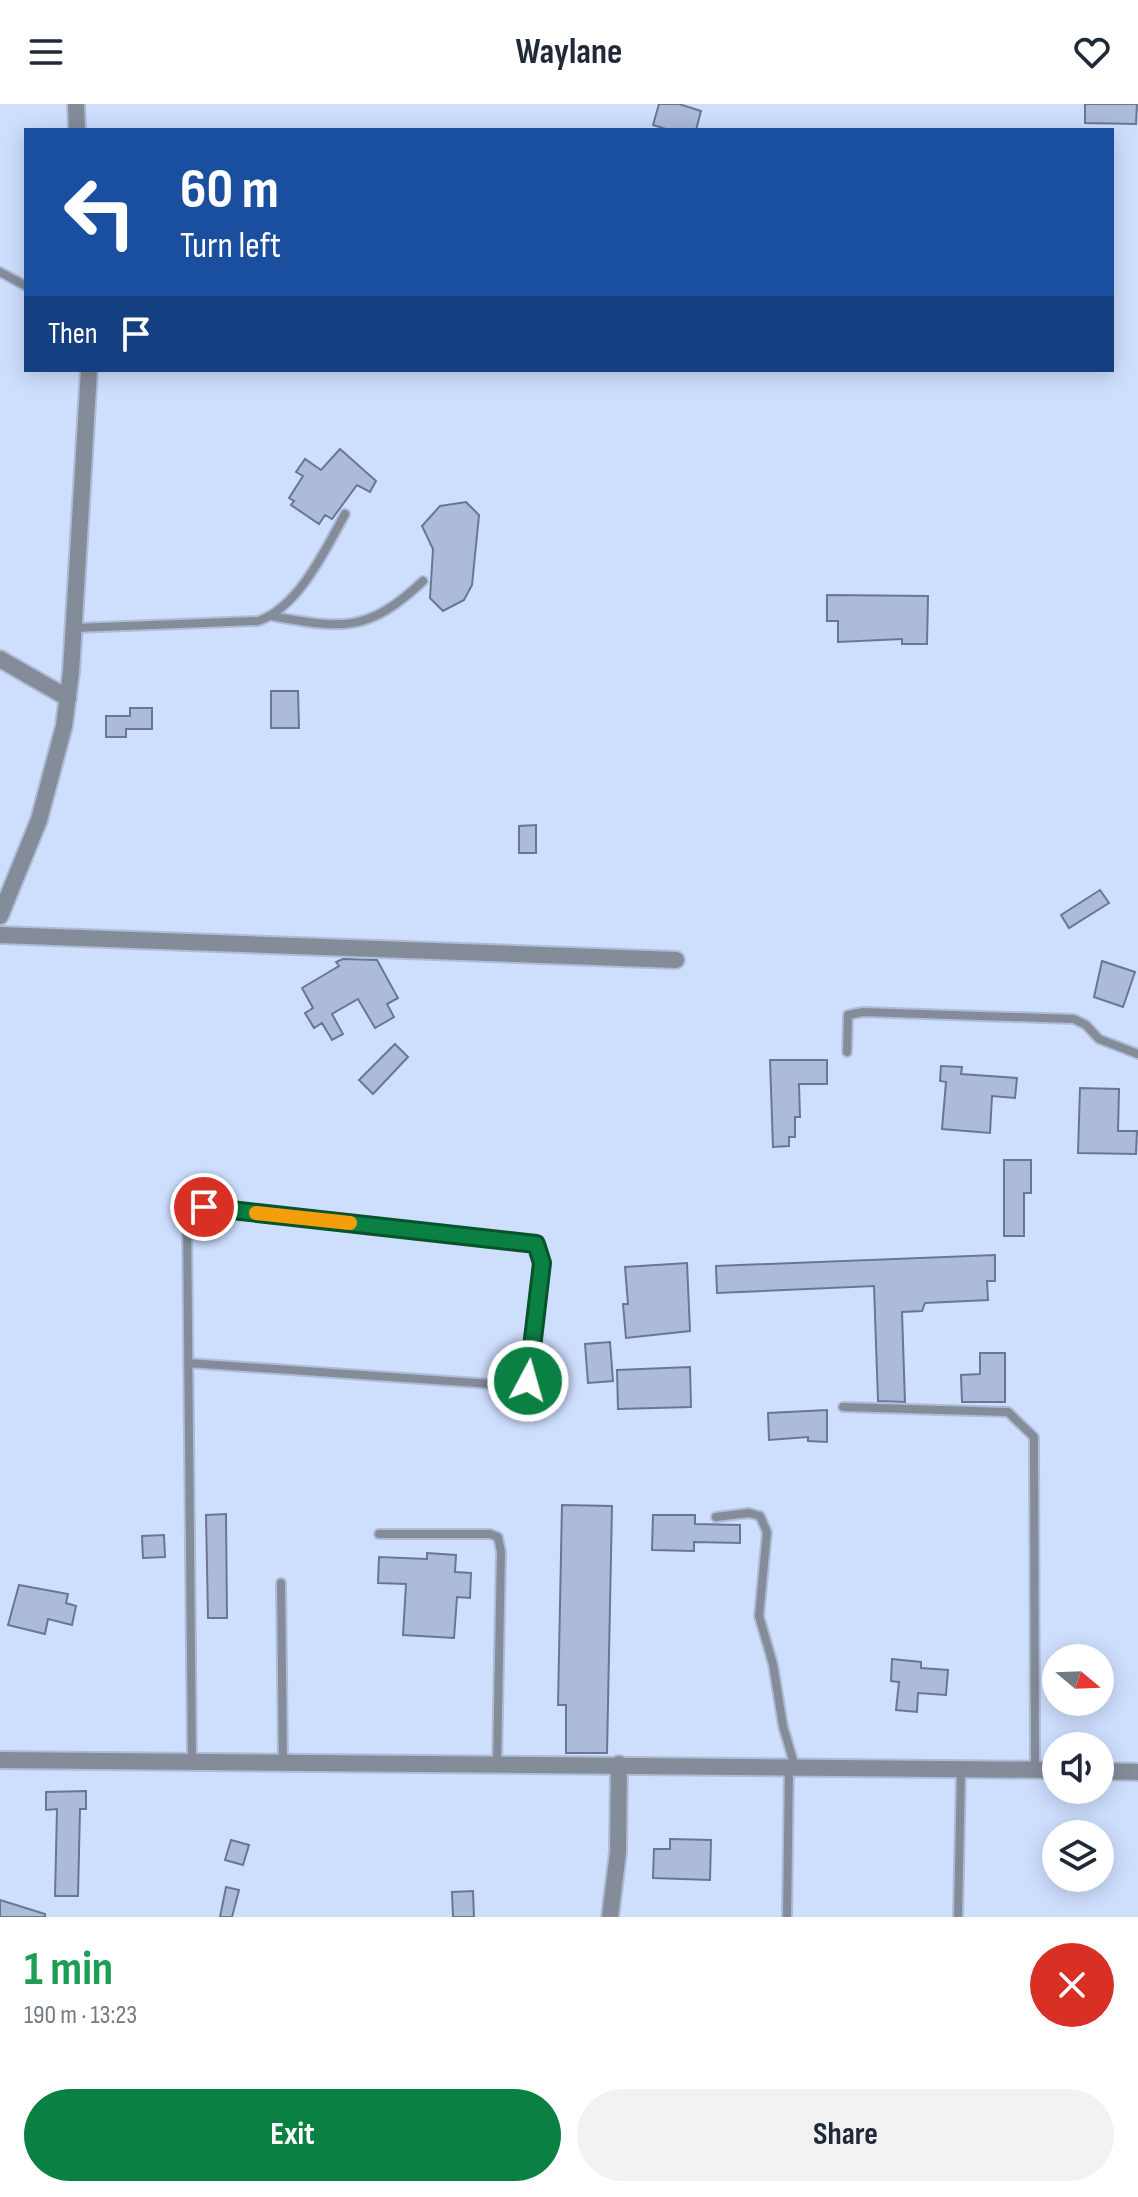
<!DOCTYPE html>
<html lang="en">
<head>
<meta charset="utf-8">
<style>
	:root { --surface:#fff; --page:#f2f2f3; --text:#1f2937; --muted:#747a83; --accent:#0b8043 }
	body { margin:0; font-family:"Sofia Sans Condensed",sans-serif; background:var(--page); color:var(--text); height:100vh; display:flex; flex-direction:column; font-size:30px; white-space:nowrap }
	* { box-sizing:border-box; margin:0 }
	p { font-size:26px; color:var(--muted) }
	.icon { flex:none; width:44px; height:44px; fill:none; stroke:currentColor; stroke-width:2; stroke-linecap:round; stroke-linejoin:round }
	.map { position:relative; height:1813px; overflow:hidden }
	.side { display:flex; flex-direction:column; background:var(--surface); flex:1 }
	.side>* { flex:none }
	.banner { position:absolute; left:24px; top:24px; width:1090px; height:244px; border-radius:0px; box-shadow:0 4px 20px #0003; background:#1a4fa0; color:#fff; overflow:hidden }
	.needle { width:52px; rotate:109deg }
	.controls { position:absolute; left:1042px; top:1540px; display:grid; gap:16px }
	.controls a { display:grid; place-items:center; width:72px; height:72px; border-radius:50%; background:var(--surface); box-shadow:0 4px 20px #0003; font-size:40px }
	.pin { position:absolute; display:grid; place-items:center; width:68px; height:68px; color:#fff; margin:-34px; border:4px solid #fff; border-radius:50%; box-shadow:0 2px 8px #0007 }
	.me { position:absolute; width:88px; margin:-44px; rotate:6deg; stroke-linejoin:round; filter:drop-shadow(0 0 6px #0008) }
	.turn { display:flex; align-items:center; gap:28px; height:168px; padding:0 24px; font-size:36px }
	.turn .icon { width:104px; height:104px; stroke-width:2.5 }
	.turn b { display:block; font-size:56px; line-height:68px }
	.then { display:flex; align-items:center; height:76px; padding:0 24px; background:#0003; gap:16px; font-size:30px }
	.round { display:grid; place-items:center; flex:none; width:84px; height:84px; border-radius:42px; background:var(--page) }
	.overview { display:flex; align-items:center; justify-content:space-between; height:136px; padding:0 24px }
	h1 { font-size:48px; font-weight:700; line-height:60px; color:#1e9e55 }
	.cta { display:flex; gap:16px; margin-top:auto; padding:16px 24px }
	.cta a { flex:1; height:92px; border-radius:48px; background:var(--accent); color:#fff; font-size:32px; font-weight:700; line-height:92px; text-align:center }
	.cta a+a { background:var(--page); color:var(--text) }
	header { display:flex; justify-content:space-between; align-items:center; height:104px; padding:0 24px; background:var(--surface); font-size:36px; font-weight:700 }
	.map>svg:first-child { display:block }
	.building { fill:#abbbd9; stroke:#687793; stroke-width:2 }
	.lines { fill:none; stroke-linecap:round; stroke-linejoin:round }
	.lane-casing { stroke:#adbcd7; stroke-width:12 }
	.street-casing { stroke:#adbcd7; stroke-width:20 }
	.lane { stroke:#858c99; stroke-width:8 }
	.street { stroke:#858c99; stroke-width:16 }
	.route-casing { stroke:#07532c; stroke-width:20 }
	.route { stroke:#0b8043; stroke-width:14 }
	.slow { stroke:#f59e0b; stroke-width:14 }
</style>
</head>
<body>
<header><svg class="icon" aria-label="menu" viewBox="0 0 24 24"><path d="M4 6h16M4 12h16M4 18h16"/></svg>Waylane<svg class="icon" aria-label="heart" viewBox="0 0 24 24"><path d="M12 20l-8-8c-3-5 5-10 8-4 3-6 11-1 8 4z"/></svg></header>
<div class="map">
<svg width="1138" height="1813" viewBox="0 0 1138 1813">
	<rect width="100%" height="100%" fill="#cedffe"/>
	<!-- building -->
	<g class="building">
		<polygon points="659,0 679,0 701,7 696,26 669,26 653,21"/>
		<polygon points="1085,0 1137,0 1136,20 1085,19"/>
		<polygon points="340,345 376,377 370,388 357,381 332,415 325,411 319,420 291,401 294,397 289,394 303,372 296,368 305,355 321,366"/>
		<polygon points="466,398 479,411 472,481 464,496 443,507 430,494 433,445 422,422 440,402"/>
		<polygon points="827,491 928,492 927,540 902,540 902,535 838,538 838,517 827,517"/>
		<polygon points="271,587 298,587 299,624 271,624"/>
		<polygon points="130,604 152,604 152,625 126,625 126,633 106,633 106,612 130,612"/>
		<polygon points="536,721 536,749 519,749 519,722"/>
		<polygon points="1100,786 1109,799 1069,824 1061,811"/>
		<polygon points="343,855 377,856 398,894 387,900 394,913 375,924 358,895 332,910 343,930 332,936 322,919 314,924 305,909 313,904 302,884 339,862 336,858"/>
		<polygon points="1102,857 1135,868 1123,903 1094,893"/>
		<polygon points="395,940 408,953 373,990 359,976"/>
		<polygon points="770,956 827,956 827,980 799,980 800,1013 795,1013 795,1033 789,1033 789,1042 773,1043"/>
		<polygon points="941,962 962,963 961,970 1017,974 1015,994 992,992 990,1029 942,1025 946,978 940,977"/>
		<polygon points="1080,984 1119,985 1118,1027 1137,1027 1136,1050 1078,1049"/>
		<polygon points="1004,1056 1031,1056 1031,1089 1024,1089 1024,1132 1004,1132"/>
		<polygon points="995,1151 995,1177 987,1177 988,1196 925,1199 922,1207 902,1208 905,1298 878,1297 874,1182 717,1189 716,1162"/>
		<polygon points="687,1159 690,1227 626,1234 623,1200 628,1200 625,1163"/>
		<polygon points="610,1238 613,1277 588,1279 585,1240"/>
		<polygon points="980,1249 1005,1249 1005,1298 962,1298 961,1271 980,1270"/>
		<polygon points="690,1263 691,1303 618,1305 617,1266"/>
		<polygon points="827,1306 827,1338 808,1337 808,1333 769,1336 768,1309"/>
		<polygon points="562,1401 612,1402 607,1649 566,1649 566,1601 558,1601"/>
		<polygon points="226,1410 227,1514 208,1514 206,1411"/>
		<polygon points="653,1411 695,1411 695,1420 740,1421 740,1439 694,1438 694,1447 652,1446"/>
		<polygon points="164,1431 165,1453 143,1454 142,1432"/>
		<polygon points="427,1449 456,1451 455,1468 471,1469 470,1494 457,1493 454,1534 403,1531 406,1480 378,1479 379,1453 427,1455"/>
		<polygon points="19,1481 68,1490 66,1499 76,1502 72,1521 48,1515 45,1530 8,1521"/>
		<polygon points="892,1555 921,1558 921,1564 948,1566 946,1591 918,1589 917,1608 896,1606 899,1578 891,1577"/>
		<polygon points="86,1687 86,1705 80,1705 78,1792 55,1792 57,1705 46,1706 46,1688"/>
		<polygon points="670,1735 711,1736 710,1776 653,1774 654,1745 670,1745"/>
		<polygon points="231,1736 249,1741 243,1761 225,1756"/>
		<polygon points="226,1783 239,1786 232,1813 220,1813"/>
		<polygon points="473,1787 474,1813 453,1813 452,1788"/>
		<polygon points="0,1796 45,1810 45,1813 0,1813"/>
	</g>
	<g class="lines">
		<!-- lane casing -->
		<g class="lane-casing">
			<g id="lane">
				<polyline points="0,168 26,182"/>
				<path d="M272,512C342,525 368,529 423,477"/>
				<path d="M74,524L258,517C298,504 326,445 345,410"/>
				<polyline points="847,948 848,911 863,908 1074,915 1086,921 1099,935 1138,950"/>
				<polyline points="188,1259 520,1282 528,1277 542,1159 536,1140 204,1103 187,1116 192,1658"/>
				<polyline points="843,1303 1008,1308 1034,1333 1035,1665"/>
				<polyline points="716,1413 749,1409 760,1412 767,1428 759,1512 773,1560 783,1622 795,1663"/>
				<polyline points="379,1430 490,1430 498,1433 501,1448 497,1659"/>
				<polyline points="281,1479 283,1659"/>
				<polyline points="787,1813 789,1663"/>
				<polyline points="958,1813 961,1666"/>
			</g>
		</g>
		<!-- street casing -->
		<g class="street-casing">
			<g id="street">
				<polyline points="76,0 77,26"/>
				<polyline points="0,555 68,594"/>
				<polyline points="0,812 39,716 64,622 71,568 89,266"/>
				<polyline points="0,831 676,856"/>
				<polyline points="0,1656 1056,1666"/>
				<polyline points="1100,1667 1138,1668"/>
				<polyline points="610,1813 618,1748 619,1660"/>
			</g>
		</g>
		<!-- lane -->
		<use href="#lane" class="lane"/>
		<!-- street -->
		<use href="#street" class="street"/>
	</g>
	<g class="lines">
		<!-- route casing -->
		<g class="route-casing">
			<polyline id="route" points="204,1103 536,1140 542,1159 528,1277"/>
		</g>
		<!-- route -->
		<use href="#route" class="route"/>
		<!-- slow -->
		<polyline class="slow" points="256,1109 350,1119"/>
	</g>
</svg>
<div class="controls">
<a><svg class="needle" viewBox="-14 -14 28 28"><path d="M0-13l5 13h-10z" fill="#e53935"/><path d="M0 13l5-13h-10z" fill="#747a83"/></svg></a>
<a><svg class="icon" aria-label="sound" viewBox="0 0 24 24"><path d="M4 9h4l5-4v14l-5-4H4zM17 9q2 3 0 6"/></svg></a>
<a><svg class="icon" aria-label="layers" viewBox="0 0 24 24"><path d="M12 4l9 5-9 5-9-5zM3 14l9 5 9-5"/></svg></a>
</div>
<div class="pin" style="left:204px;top:1103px;background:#d93025"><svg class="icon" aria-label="arrive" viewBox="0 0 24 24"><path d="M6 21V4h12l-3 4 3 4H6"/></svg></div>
<svg class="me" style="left:528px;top:1277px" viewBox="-20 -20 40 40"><circle r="17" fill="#0b8043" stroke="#fff" stroke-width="3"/><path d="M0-11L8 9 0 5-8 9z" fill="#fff"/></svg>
<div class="banner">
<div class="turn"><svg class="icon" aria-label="left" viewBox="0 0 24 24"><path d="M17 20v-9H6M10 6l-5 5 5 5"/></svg><div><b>60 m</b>Turn left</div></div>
<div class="then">Then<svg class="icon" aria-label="arrive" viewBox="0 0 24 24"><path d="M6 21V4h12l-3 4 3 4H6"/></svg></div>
</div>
</div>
<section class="side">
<div class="overview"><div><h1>1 min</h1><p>190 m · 13:23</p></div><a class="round" style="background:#d93025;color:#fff"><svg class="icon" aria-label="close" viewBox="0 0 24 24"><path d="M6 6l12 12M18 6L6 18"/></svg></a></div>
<div class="cta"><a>Exit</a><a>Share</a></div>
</section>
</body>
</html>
